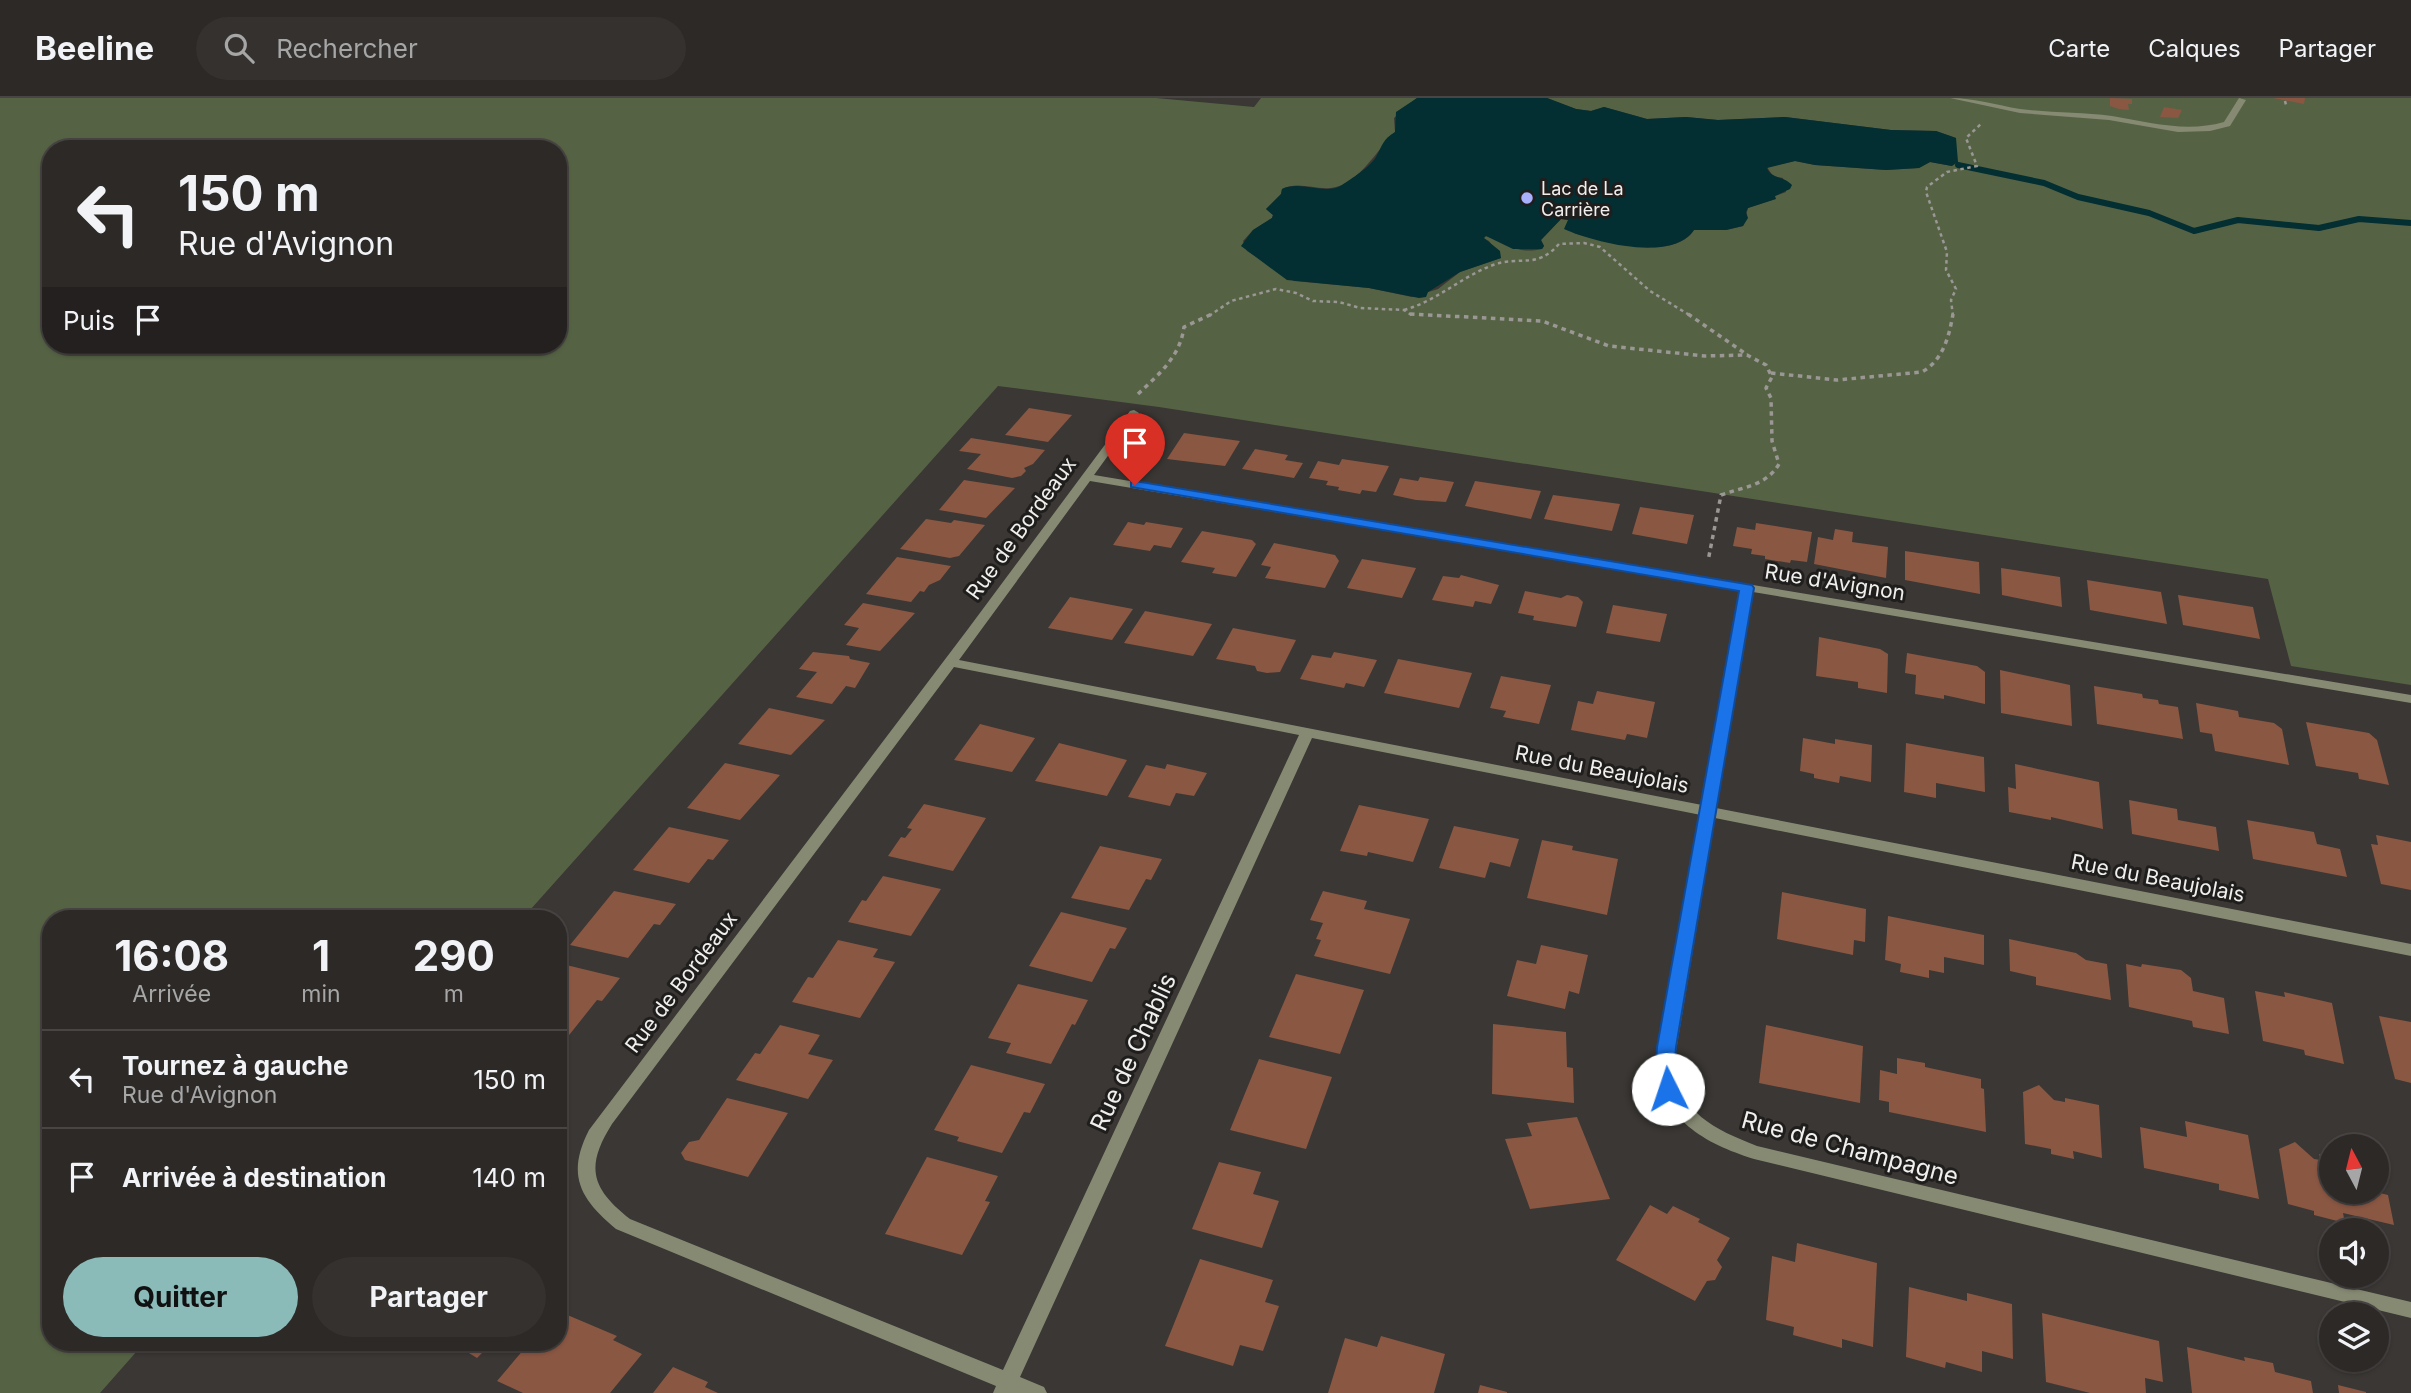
<!DOCTYPE html>
<html lang="fr">
<head>
<meta charset="utf-8">
<style>
	:root { --surface:#2c2927; --page:#34312f; --text:#f1f3f6; --muted:#a6a6a7; --line:#484544; --accent:#8bbbb9 }
	body { margin:0; font-family:Inter,sans-serif; background:var(--page); color:var(--text); height:100vh; display:flex; flex-direction:column; font-size:26px; white-space:nowrap }
	* { box-sizing:border-box; margin:0 }
	p { font-size:23px; color:var(--muted) }
	.icon { flex:none; width:38px; height:38px; fill:none; stroke:currentColor; stroke-width:2; stroke-linecap:round; stroke-linejoin:round }
	.map { position:relative; flex:1; overflow:hidden }
	.drawer { position:absolute; left:42px; top:812px; width:525px; height:441px; display:flex; flex-direction:column; background:var(--surface); border-radius:28px; box-shadow:0 2px 5px #0004,0 0 0 2px var(--line) }
	.drawer>* { flex:none }
	.guide { position:absolute; left:42px; top:42px; width:525px; height:214px; border-radius:28px; box-shadow:0 2px 5px #0004,0 0 0 2px var(--line); background:#2c2927; color:var(--text); overflow:hidden }
	.needle { width:46px; rotate:353deg }
	.buttons { position:absolute; left:2319px; top:1036px; display:grid; gap:14px }
	.buttons a { display:grid; place-items:center; width:70px; height:70px; border-radius:50%; background:var(--surface); box-shadow:0 2px 5px #0004,0 0 0 2px var(--line); font-size:35px }
	.pin { position:absolute; display:grid; place-items:center; width:60px; height:60px; color:#fff; margin:-72px -30px; border-radius:50% 50% 50% 0; rotate:-45deg; box-shadow:0 0 7px #0007 }
	.pin .icon { rotate:45deg }
	.me { position:absolute; width:77px; margin:-38px; rotate:356deg; stroke-linejoin:round; filter:drop-shadow(0 0 5px #0008) }
	.turn { display:flex; align-items:center; gap:24px; height:147px; padding:0 21px; font-size:32px }
	.turn .icon { width:91px; height:91px; stroke-width:2.5 }
	.turn b { display:block; font-size:49px; line-height:60px }
	.then { display:flex; align-items:center; height:66px; padding:0 21px; background:#0003; gap:14px; font-size:26px }
	.eta { display:flex; justify-content:space-evenly; align-items:center; height:119px; text-align:center }
	.eta b { font-size:42px; font-weight:700; line-height:49px }
	.cta { display:flex; gap:14px; margin-top:auto; padding:14px 21px }
	.cta a { flex:1; height:80px; border-radius:42px; background:var(--accent); color:#111; font-size:28px; font-weight:700; line-height:80px; text-align:center }
	.cta a+a { background:var(--page); color:var(--text) }
	ul { padding:0; list-style:none }
	li { display:flex; align-items:center; gap:21px; height:98px; padding:0 21px; border-top:2px solid var(--line) }
	li div { flex:1 }
	li b { display:block; font-size:26px }
	li em { font-style:normal }
	header { display:flex; align-items:center; gap:42px; box-sizing:border-box; height:98px; padding:0 35px; background:var(--surface); border-bottom:2px solid var(--line) }
	header strong { font-size:33px }
	nav { display:flex; gap:38px; margin-inline-start:auto; font-size:24px }
	.search { width:490px; height:63px; background:var(--page); display:flex; align-items:center; gap:18px; box-sizing:border-box; padding:0 24px; border-radius:38px; color:var(--muted); font-size:26px }
	.map>svg:first-child { display:block }
	.green { fill:#556344; fill-rule:evenodd }
	.water { fill:#032e32 }
	.lines { fill:none; stroke-linecap:round; stroke-linejoin:round }
	.stream { stroke:#032e32; stroke-width:6 }
	.building { fill:#8a5743 }
	.path-far1 { stroke:#9a9795; stroke-width:2.5; stroke-dasharray:3.5 3.5; stroke-linecap:butt }
	.path { stroke:#9a9795; stroke-width:3.5; stroke-dasharray:4.5 4.5; stroke-linecap:butt }
	.service { fill:#878a73; fill-rule:evenodd }
	.minor { fill:#878a73; fill-rule:evenodd }
	.route { fill:#1a73e8; stroke:#114b97; stroke-width:2 }
	.poi-dot { fill:#a7b1fc; stroke:#201e1d; stroke-width:2.5 }
	.labels { text-anchor:middle; dominant-baseline:central; stroke-width:6; stroke-linejoin:round; paint-order:stroke }
	.far-poi-label { font-size:18px; fill:#f1efed; stroke:#201e1d; text-anchor:start }
	.street-label { font-size:21px; fill:#f1efed; stroke:#201e1d }
	.near-street-label { font-size:24px; fill:#f1efed; stroke:#201e1d }
</style>
</head>
<body>
<header>
<strong>Beeline</strong>
<div class="search"><svg class="icon" aria-label="search" viewBox="0 0 24 24"><circle cx="10" cy="10" r="6"/><path d="M15 15l6 6"/></svg>Rechercher</div>
<nav><a>Carte</a><a>Calques</a><a>Partager</a></nav>
</header>
<div class="map">
<svg width="2411" height="1295" viewBox="0 0 2411 1295">
	<rect width="100%" height="100%" fill="#3a3734"/>
	<!-- green -->
	<path class="green" d="M0,0H1156L1254,9L1261,0H1417L1394,20L1395,34C1377,51 1359,87 1331,90C1314,92 1299,83 1282,91L1281,96L1266,111L1273,117L1272,120L1253,132L1243,143L1247,153L1294,183L1369,190L1412,199L1438,191L1460,174L1501,160L1489,143L1483,140L1486,138C1509,144 1514,157 1542,151L1544,148L1541,142L1561,121L1568,122L1574,135C1603,143 1674,164 1694,132H1726L1743,128L1748,110L1775,101V98L1786,94L1783,80L1773,78L1767,69L1795,63L1815,67L1886,72L1919,70L1930,64L1952,68L1956,40L1936,33L1891,32L1785,19L1718,22L1686,19L1647,21L1604,9L1591,13L1576,11L1547,0H2411V587L2291,568L2268,481L1159,309L998,288L522,821H51V1244H145L100,1295H0ZM51,51H558V247H51Z"/>
	<!-- water -->
	<path class="water" d="M1417,0H1547L1576,11L1591,13L1604,9L1647,21L1686,19L1718,22L1785,19L1891,32L1936,33L1956,40L1958,64L1952,68L1930,64L1919,70L1886,72L1815,67L1795,63L1767,70C1771,81 1784,78 1792,87L1790,91L1775,98L1776,101L1748,110L1746,114L1748,120L1743,128L1726,132H1694C1672,165 1593,144 1564,131L1568,122L1561,121L1541,142L1544,148L1542,151H1513L1486,138L1484,140L1500,153L1501,160L1460,174L1428,194L1426,199L1419,200L1369,190L1287,182L1241,148L1253,132L1272,120L1273,117L1266,111L1281,96L1282,91C1301,82 1325,98 1342,87C1351,81 1370,69 1376,59C1382,48 1383,41 1395,34L1396,14Z"/>
	<g class="lines">
		<!-- stream -->
		<polyline class="stream" points="1958,67 2044,85 2078,99 2149,115 2194,133 2238,122 2319,130 2359,121 2411,125"/>
	</g>
	<!-- building -->
	<g class="building">
		<polygon points="2110,0 2132,1 2132,6 2128,6 2129,12 2119,11 2110,8"/>
		<polygon points="2273,0 2305,0 2304,6"/>
		<polygon points="2164,9 2182,12 2178,20 2160,19"/>
		<polygon points="1029,310 1072,317 1048,344 1005,337"/>
		<polygon points="1184,335 1240,343 1225,368 1167,361"/>
		<polygon points="971,340 1045,352 1033,366 1024,370 1026,373 1021,378 1012,380 967,371 981,356 959,353"/>
		<polygon points="1255,351 1288,357 1285,362 1303,365 1294,380 1242,371"/>
		<polygon points="1342,361 1389,368 1376,394 1362,392 1360,396 1338,392 1339,389 1326,387 1328,383 1309,380 1318,363 1339,367"/>
		<polygon points="1420,379 1454,384 1446,404 1416,402 1393,397 1400,380 1418,383"/>
		<polygon points="964,382 1015,390 986,420 939,412"/>
		<polygon points="1475,383 1541,393 1531,421 1465,408"/>
		<polygon points="1553,397 1620,406 1612,433 1544,421"/>
		<polygon points="1640,409 1694,417 1687,446 1632,436"/>
		<polygon points="926,421 951,425 954,422 985,427 959,458 950,460 900,451"/>
		<polygon points="1128,424 1144,427 1146,424 1183,430 1171,450 1154,447 1150,453 1113,447"/>
		<polygon points="1756,425 1812,434 1807,464 1791,462 1790,465 1765,461 1765,458 1751,456 1752,451 1733,448 1737,429 1755,432"/>
		<polygon points="1835,431 1853,434 1852,444 1888,449 1886,480 1814,466 1818,439 1833,442"/>
		<polygon points="1202,433 1252,442 1256,446 1236,479 1212,475 1215,470 1181,464"/>
		<polygon points="1274,445 1335,457 1339,463 1325,490 1265,480 1271,469 1261,467"/>
		<polygon points="1905,453 1979,464 1980,496 1905,482"/>
		<polygon points="897,459 951,468 940,482 929,487 924,494 920,493 911,504 866,496"/>
		<polygon points="1362,461 1416,470 1402,500 1347,490"/>
		<polygon points="2001,470 2060,479 2062,509 2002,497"/>
		<polygon points="1461,477 1499,487 1491,506 1475,503 1473,509 1432,502 1443,478 1459,480"/>
		<polygon points="2087,482 2161,494 2167,526 2090,512"/>
		<polygon points="1525,493 1561,500 1567,497 1578,499 1583,504 1576,529 1533,522 1534,518 1518,515"/>
		<polygon points="2178,497 2253,509 2260,541 2183,527"/>
		<polygon points="1070,499 1133,511 1112,542 1048,530"/>
		<polygon points="863,505 915,515 880,553 846,547 859,530 844,527"/>
		<polygon points="1613,507 1667,516 1660,544 1606,535"/>
		<polygon points="1145,513 1212,526 1193,558 1124,545"/>
		<polygon points="1233,530 1296,542 1280,574 1267,575 1257,573 1255,568 1216,561"/>
		<polygon points="1819,539 1880,551 1888,556 1887,595 1858,590 1858,584 1816,578"/>
		<polygon points="813,554 849,558 850,561 870,565 855,590 846,588 832,606 796,599 817,574 799,571"/>
		<polygon points="1334,554 1377,562 1364,589 1346,585 1344,590 1300,581 1312,557 1331,560"/>
		<polygon points="1907,555 1977,568 1985,574 1985,606 1944,597 1944,601 1915,596 1916,577 1905,575"/>
		<polygon points="1398,561 1472,575 1459,610 1384,595"/>
		<polygon points="2000,572 2070,587 2072,628 2001,615"/>
		<polygon points="1501,578 1551,587 1539,626 1503,619 1506,613 1490,610"/>
		<polygon points="2094,588 2142,596 2143,600 2158,602 2159,606 2178,609 2183,641 2097,626"/>
		<polygon points="1597,593 1655,604 1647,640 1627,636 1625,642 1571,632 1578,603 1593,606"/>
		<polygon points="2196,605 2238,613 2239,619 2274,625 2282,631 2289,667 2215,653 2212,636 2200,634"/>
		<polygon points="769,610 825,622 791,657 738,646"/>
		<polygon points="2306,624 2369,635 2377,642 2389,687 2359,681 2358,675 2316,668"/>
		<polygon points="980,626 1035,640 1012,674 954,662"/>
		<polygon points="1803,640 1835,646 1835,641 1872,647 1871,684 1840,678 1839,685 1814,680 1814,676 1800,673"/>
		<polygon points="1059,645 1127,662 1107,698 1035,683"/>
		<polygon points="1906,645 1984,659 1985,694 1936,685 1936,700 1904,694"/>
		<polygon points="725,665 780,677 740,722 687,710"/>
		<polygon points="1167,666 1207,675 1194,698 1176,695 1170,708 1128,699 1146,667 1165,671"/>
		<polygon points="2015,666 2099,684 2103,731 2051,719 2051,722 2009,714 2008,689 2016,691"/>
		<polygon points="2129,702 2177,711 2178,722 2216,729 2219,753 2132,736"/>
		<polygon points="924,706 986,720 953,773 888,758 901,739 905,740 912,731 907,730"/>
		<polygon points="1359,707 1429,721 1413,764 1368,754 1367,758 1340,753"/>
		<polygon points="2247,722 2314,734 2317,746 2340,751 2347,779 2253,761"/>
		<polygon points="1454,728 1519,741 1510,769 1490,764 1485,780 1439,770"/>
		<polygon points="669,729 729,742 713,762 708,761 689,785 633,772"/>
		<polygon points="2376,737 2411,744 2411,792 2381,786 2371,746 2378,747"/>
		<polygon points="1542,742 1573,748 1572,752 1618,761 1607,817 1527,800"/>
		<polygon points="1100,748 1162,761 1151,782 1146,781 1129,812 1071,800"/>
		<polygon points="883,778 941,791 911,838 848,824 862,802 866,803"/>
		<polygon points="614,793 676,806 660,827 654,826 628,860 570,847"/>
		<polygon points="1323,793 1367,803 1364,811 1410,821 1390,876 1314,858 1321,842 1316,841 1323,825 1310,822"/>
		<polygon points="1782,794 1866,811 1865,844 1854,842 1853,857 1777,841"/>
		<polygon points="1061,814 1127,830 1115,851 1110,850 1092,884 1029,868"/>
		<polygon points="1888,818 1984,837 1984,867 1944,859 1944,875 1929,872 1929,880 1900,874 1901,866 1885,862"/>
		<polygon points="2009,841 2076,855 2086,862 2107,866 2111,902 2036,887 2036,879 2010,873"/>
		<polygon points="838,842 878,851 873,859 895,864 860,920 792,904 808,879 813,880"/>
		<polygon points="1541,847 1588,857 1579,896 1569,893 1565,911 1507,898 1517,862 1536,866"/>
		<polygon points="558,865 620,880 602,903 597,902 566,941 558,939"/>
		<polygon points="2126,866 2141,869 2142,866 2181,872 2191,880 2193,893 2224,900 2229,936 2193,929 2192,923 2129,909"/>
		<polygon points="1296,876 1364,892 1340,956 1269,939"/>
		<polygon points="1018,886 1088,902 1075,927 1072,926 1051,966 1006,955 1011,945 988,940"/>
		<polygon points="2255,893 2285,899 2284,894 2332,905 2344,966 2305,957 2304,952 2263,943"/>
		<polygon points="2379,918 2411,924 2411,985 2395,981"/>
		<polygon points="1493,926 1566,934 1567,969 1573,970 1574,1005 1492,996"/>
		<polygon points="780,927 820,937 808,956 833,962 808,1001 736,982 755,955 760,956"/>
		<polygon points="1766,927 1863,948 1860,1005 1759,985"/>
		<polygon points="1897,960 1925,965 1925,969 1981,981 1981,990 1984,991 1986,1034 1889,1014 1889,1004 1879,1002 1880,972 1897,976"/>
		<polygon points="1259,961 1332,979 1306,1051 1230,1032"/>
		<polygon points="971,967 1045,986 1030,1015 1024,1014 1002,1055 957,1043 959,1039 934,1032"/>
		<polygon points="2039,987 2054,1002 2065,1004 2065,1000 2099,1007 2102,1060 2073,1053 2074,1061 2051,1056 2051,1051 2025,1046 2023,994"/>
		<polygon points="727,1000 788,1015 748,1079 685,1062 681,1055 689,1044 699,1042"/>
		<polygon points="1577,1019 1610,1101 1530,1111 1505,1041 1532,1038 1527,1025"/>
		<polygon points="2185,1023 2248,1037 2259,1101 2219,1092 2219,1086 2144,1070 2140,1029 2187,1039"/>
		<polygon points="2295,1044 2314,1061 2321,1062 2319,1056 2331,1059 2331,1094 2376,1094 2388,1097 2394,1127 2343,1115 2345,1125 2314,1117 2314,1113 2288,1106 2279,1051"/>
		<polygon points="927,1059 998,1078 985,1103 990,1104 962,1157 885,1136"/>
		<polygon points="1219,1064 1261,1074 1253,1096 1279,1103 1262,1150 1192,1131"/>
		<polygon points="1650,1107 1667,1116 1673,1108 1700,1121 1698,1124 1730,1140 1717,1162 1722,1169 1715,1182 1707,1183 1695,1203 1616,1162"/>
		<polygon points="1797,1145 1877,1165 1873,1249 1842,1241 1842,1250 1793,1237 1794,1229 1766,1222 1772,1158 1795,1164"/>
		<polygon points="1200,1161 1273,1182 1265,1204 1279,1208 1263,1253 1240,1247 1233,1268 1165,1248"/>
		<polygon points="1909,1189 1967,1203 1967,1195 2012,1206 2013,1261 1982,1253 1982,1274 1946,1264 1945,1270 1906,1259"/>
		<polygon points="558,1213 617,1238 613,1242 642,1256 610,1295 523,1295 497,1283 530,1244 558,1244"/>
		<polygon points="2042,1215 2159,1243 2163,1284 2145,1280 2146,1295 2090,1295 2046,1284"/>
		<polygon points="1381,1238 1445,1256 1434,1295 1328,1295 1345,1240 1377,1249"/>
		<polygon points="451,1244 493,1244 477,1260"/>
		<polygon points="2187,1249 2245,1263 2244,1259 2273,1265 2275,1274 2311,1283 2313,1295 2192,1295"/>
		<polygon points="673,1269 708,1284 705,1289 718,1295 653,1295"/>
		<polygon points="1480,1287 1507,1294 1507,1295 1478,1295"/>
		<polygon points="2338,1287 2366,1294 2366,1295 2339,1295"/>
	</g>
	<g class="lines">
		<!-- path-far1 -->
		<g class="path-far1">
			<polyline points="2285,3 2286,7"/>
			<path d="M1404,212C1437,203 1461,179 1493,167C1520,157 1536,172 1559,146L1584,145L1600,149L1650,193L1691,218"/>
			<polyline points="1209,218 1231,203 1276,191 1296,195 1313,203 1339,204 1360,210 1404,212 1413,218"/>
			<polyline points="1953,218 1951,202 1956,191 1946,172 1947,154 1926,94 1927,89 1947,74 1977,68 1966,40 1982,25"/>
		</g>
		<!-- path -->
		<g class="path">
			<path d="M1410,216L1542,223L1609,248L1705,258L1747,257L1766,267L1772,279L1766,290L1771,300L1772,343L1779,366C1766,388 1743,389 1721,397L1708,463"/>
			<polyline points="1688,216 1746,256"/>
			<path d="M1771,275L1837,282L1922,274C1943,262 1949,239 1953,216"/>
			<path d="M1138,296C1159,276 1180,259 1184,229L1212,216"/>
		</g>
		<!-- service -->
		<path class="service" d="M1950,0C1974,0 1996,7 2020,11C2050,15 2081,14 2112,18C2149,24 2186,35 2224,24L2239,0L2246,2L2230,28L2210,33L2178,34L2109,22L2020,15Z"/>
		<!-- minor -->
		<path class="minor" d="M1134,312L1139,315L1094,377L2411,597V605L1753,494L1716,710L2411,846V858L1715,720L1674,965C1679,1015 1714,1031 1757,1048L2411,1204V1220L1754,1061C1704,1045 1662,1022 1656,965L1701,717L1312,640L1020,1279L1044,1289L1047,1295H993L996,1288L616,1131C580,1101 566,1077 589,1032L968,531L1130,313ZM1090,383L1740,492L1702,707L959,562ZM954,569L1299,637L1003,1272L630,1121C591,1090 585,1069 612,1026Z"/>
	</g>
	<!-- route -->
	<path class="route" d="M1135,383L1752,487L1754,490L1676,949L1674,979L1678,991L1675,996L1668,998L1661,996C1653,981 1656,966 1657,949L1739,493L1131,389V384Z"/>
	<!-- markers -->
	<circle class="poi-dot" cx="1527" cy="100" r="7"/>
	<g class="labels">
		<!-- far-poi labels -->
		<g class="far-poi-label">
			<text x="1541" y="90">Lac de La<tspan x="1541" dy="21">Carrière</tspan></text>
		</g>
		<!-- street labels -->
		<g class="street-label">
			<text transform="translate(1021 430) rotate(-54)">Rue de Bordeaux</text>
			<text transform="translate(1835 484) rotate(9)">Rue d'Avignon</text>
			<text transform="translate(1602 671) rotate(11)">Rue du Beaujolais</text>
			<text transform="translate(2158 780) rotate(11)">Rue du Beaujolais</text>
			<text transform="translate(681 884) rotate(-53)">Rue de Bordeaux</text>
		</g>
		<!-- near-street labels -->
		<g class="near-street-label">
			<text transform="translate(1133 954) rotate(-65)">Rue de Chablis</text>
			<text transform="translate(1850 1050) rotate(15)">Rue de Champagne</text>
		</g>
	</g>
</svg>
<div class="buttons">
<a><svg class="needle" viewBox="-14 -14 28 28"><path d="M0-13l5 13h-10z" fill="#e53935"/><path d="M0 13l5-13h-10z" fill="#a6a6a7"/></svg></a>
<a><svg class="icon" aria-label="sound" viewBox="0 0 24 24"><path d="M4 9h4l5-4v14l-5-4H4zM17 9q2 3 0 6"/></svg></a>
<a><svg class="icon" aria-label="layers" viewBox="0 0 24 24"><path d="M12 4l9 5-9 5-9-5zM3 14l9 5 9-5"/></svg></a>
</div>
<div class="pin" style="left:1135px;top:387px;background:#d93025"><svg class="icon" aria-label="arrive" viewBox="0 0 24 24"><path d="M6 21V4h12l-3 4 3 4H6"/></svg></div>
<svg class="me" style="left:1668px;top:991px" viewBox="-20 -20 40 40"><circle r="19" fill="#fff"/><path d="M0-13L10 11 0 6-10 11z" fill="#1a73e8"/></svg>
<div class="guide">
<div class="turn"><svg class="icon" aria-label="left" viewBox="0 0 24 24"><path d="M17 20v-9H6M10 6l-5 5 5 5"/></svg><div><b>150 m</b>Rue d'Avignon</div></div>
<div class="then">Puis<svg class="icon" aria-label="arrive" viewBox="0 0 24 24"><path d="M6 21V4h12l-3 4 3 4H6"/></svg></div>
</div>
<section class="drawer">
<div class="eta">
<div><b>16:08</b><p>Arrivée</p></div>
<div><b>1</b><p>min</p></div>
<div><b>290</b><p>m</p></div>
</div>
<ul>
<li><svg class="icon" aria-label="left" viewBox="0 0 24 24"><path d="M17 20v-9H6M10 6l-5 5 5 5"/></svg><div><b>Tournez à gauche</b><p>Rue d'Avignon</p></div><em>150 m</em></li>
<li><svg class="icon" aria-label="arrive" viewBox="0 0 24 24"><path d="M6 21V4h12l-3 4 3 4H6"/></svg><div><b>Arrivée à destination</b></div><em>140 m</em></li>
</ul>
<div class="cta"><a>Quitter</a><a>Partager</a></div>
</section>
</div>
</body>
</html>
